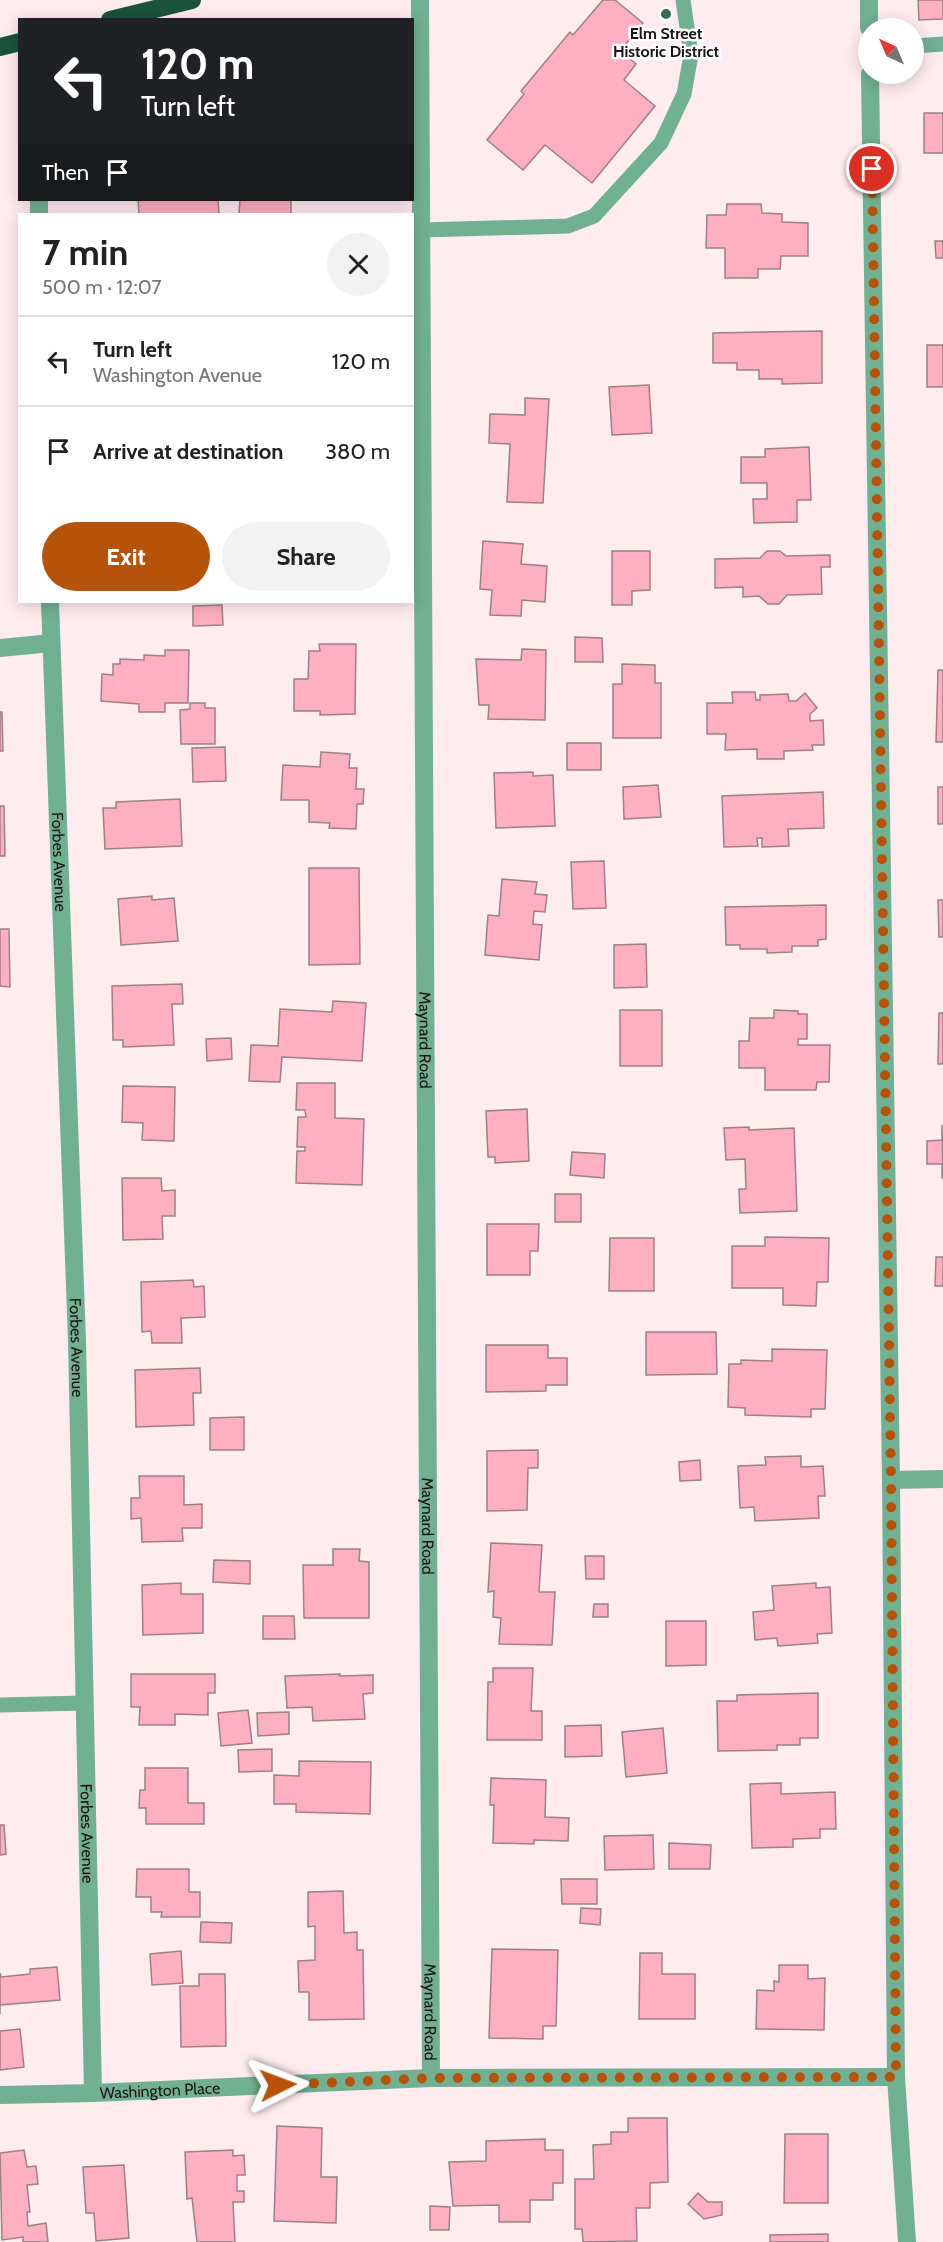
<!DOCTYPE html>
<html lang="en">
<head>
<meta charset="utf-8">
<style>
	:root { --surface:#fff; --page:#f2f2f2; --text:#202124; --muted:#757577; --line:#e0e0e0; --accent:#b45309 }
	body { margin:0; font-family:Cabin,sans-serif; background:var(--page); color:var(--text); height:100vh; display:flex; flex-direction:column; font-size:22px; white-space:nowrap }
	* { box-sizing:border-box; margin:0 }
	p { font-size:20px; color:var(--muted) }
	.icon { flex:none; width:33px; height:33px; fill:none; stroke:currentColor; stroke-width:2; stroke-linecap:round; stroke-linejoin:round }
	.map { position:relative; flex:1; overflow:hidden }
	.panel { position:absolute; left:18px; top:213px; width:396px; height:390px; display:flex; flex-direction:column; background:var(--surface); border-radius:0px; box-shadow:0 3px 15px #0003 }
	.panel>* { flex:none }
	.guide { position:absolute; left:18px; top:18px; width:396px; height:183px; border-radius:0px; box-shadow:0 3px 15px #0003; background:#202124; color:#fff; overflow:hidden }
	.needle { width:39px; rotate:316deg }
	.buttons { position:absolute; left:858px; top:18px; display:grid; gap:12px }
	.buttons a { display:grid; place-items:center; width:66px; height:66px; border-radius:50%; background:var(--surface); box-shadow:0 3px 15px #0003; font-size:30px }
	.pin { position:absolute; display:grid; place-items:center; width:51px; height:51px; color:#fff; margin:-26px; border:3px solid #fff; border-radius:50%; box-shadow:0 2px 6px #0007 }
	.me { position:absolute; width:66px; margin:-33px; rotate:87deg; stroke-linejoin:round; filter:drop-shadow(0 0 4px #0008) }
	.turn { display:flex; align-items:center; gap:21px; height:126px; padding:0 24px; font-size:27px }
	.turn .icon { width:78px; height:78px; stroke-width:2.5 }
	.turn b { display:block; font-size:42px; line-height:51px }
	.then { display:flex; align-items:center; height:57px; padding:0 24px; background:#0003; gap:12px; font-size:22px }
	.round { display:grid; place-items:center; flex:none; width:63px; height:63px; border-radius:32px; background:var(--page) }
	.overview { display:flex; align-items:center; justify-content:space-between; height:102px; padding:0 24px }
	h1 { font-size:36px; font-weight:700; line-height:45px }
	.action { display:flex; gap:12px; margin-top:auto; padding:12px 24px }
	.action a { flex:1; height:69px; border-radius:36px; background:var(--accent); color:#fff; font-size:24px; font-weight:700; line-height:69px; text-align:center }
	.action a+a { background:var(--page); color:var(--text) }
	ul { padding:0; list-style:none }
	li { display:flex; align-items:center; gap:18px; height:90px; padding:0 24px; border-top:2px solid var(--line) }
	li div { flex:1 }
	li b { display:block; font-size:22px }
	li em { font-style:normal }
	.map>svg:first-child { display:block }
	.building { fill:#feafc1; stroke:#9d8187; stroke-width:1.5 }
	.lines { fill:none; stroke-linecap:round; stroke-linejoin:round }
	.lane { stroke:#71b092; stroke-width:15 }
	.street { stroke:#71b092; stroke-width:18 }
	.highway { stroke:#1b533c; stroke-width:18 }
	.route { stroke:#b45309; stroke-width:10; stroke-dasharray:0 18 }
	.poi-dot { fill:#346b52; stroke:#fff; stroke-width:2 }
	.labels { text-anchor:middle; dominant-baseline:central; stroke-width:5; stroke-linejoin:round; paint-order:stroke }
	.poi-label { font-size:16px; font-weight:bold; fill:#1d1215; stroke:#fff }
	.street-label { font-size:16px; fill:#1d1215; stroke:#fff }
</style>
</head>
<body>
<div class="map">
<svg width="943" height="2242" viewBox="0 0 943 2242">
	<rect width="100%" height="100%" fill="#ffecf0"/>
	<!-- building -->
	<g class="building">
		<polygon points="603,0 615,0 643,23 620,51 636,64 624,80 655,106 592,183 545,145 523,170 487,140 524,94 521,91 570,32 573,35"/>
		<polygon points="918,0 943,0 943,19 919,20"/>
		<rect x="924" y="113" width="19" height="40"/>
		<polygon points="138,200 218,200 219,214 139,214"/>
		<polygon points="240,200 291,200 291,214 239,214"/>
		<polygon points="727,204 761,204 762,213 782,214 782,222 808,223 808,256 781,256 780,269 758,269 758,278 725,278 725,248 706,248 707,215 726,215"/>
		<polygon points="935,241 943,241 943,258 936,258"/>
		<polygon points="822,331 822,383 782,384 782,379 759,379 759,370 737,370 737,363 713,363 713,333"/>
		<rect x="927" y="345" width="16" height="42"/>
		<polygon points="649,385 652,433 612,435 609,387"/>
		<polygon points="525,398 549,399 543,503 507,502 510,444 489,443 490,414 525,415"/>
		<polygon points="809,447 811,500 797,500 797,522 754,523 753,499 767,499 767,483 741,483 741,457 765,457 765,449"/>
		<polygon points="483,541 523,544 521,564 547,566 545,602 522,600 521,616 490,615 492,590 480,589"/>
		<polygon points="612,551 650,551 650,590 632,591 632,605 612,605"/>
		<polygon points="767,551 780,551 786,556 830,555 830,567 821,567 822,594 787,595 779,604 768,604 759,596 743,597 743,587 715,588 715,559 760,558"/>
		<polygon points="222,605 223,625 193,626 193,606"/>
		<polygon points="575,637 602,638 603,662 575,662"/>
		<polygon points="319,644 356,644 355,714 320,715 320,711 294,711 294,679 308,679 309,651 320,651"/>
		<polygon points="522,649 546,650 545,720 488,719 489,705 479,705 476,659 521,660"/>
		<polygon points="165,650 189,650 188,703 165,703 165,712 139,712 139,704 101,701 102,674 113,675 113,664 120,664 120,659 144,660 144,655 165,656"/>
		<polygon points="622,664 655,665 655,683 661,683 661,738 613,738 613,684 622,684"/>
		<polygon points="938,670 943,670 943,742 936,742"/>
		<polygon points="732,692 755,692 756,700 760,700 760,695 788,694 789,701 796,701 805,693 817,708 810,714 810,721 823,720 824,745 812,745 813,750 784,751 784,759 757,759 757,749 725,750 726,734 707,734 707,703 733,703"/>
		<polygon points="190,703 205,703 205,708 215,708 215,744 181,744 180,710 190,709"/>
		<polygon points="0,712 2,712 3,751 0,751"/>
		<rect x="567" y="743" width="34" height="27"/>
		<polygon points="225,747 226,781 193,782 192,748"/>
		<polygon points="321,752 350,754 349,768 357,768 356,789 364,789 363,804 357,804 356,829 329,828 330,823 309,822 309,800 281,800 283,765 320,767"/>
		<polygon points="533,772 533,776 553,775 555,826 496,828 494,773"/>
		<polygon points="658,785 661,817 624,819 623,787"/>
		<rect x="938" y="787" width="5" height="37"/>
		<polygon points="823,792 824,828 788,829 789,846 762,847 762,838 757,838 758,846 724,847 722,796"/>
		<polygon points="180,799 182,846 105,849 103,808 116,808 116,802"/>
		<polygon points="0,806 4,806 5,856 0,856"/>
		<polygon points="604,861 606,908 573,909 571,862"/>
		<polygon points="309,868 359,868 360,964 309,965"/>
		<polygon points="502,879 537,882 535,894 547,895 545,912 534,911 533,924 542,925 539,960 485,955 488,915 499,916"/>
		<polygon points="152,896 152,900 174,898 178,941 121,945 118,899"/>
		<polygon points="938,900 943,900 943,937 939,937"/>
		<polygon points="826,905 826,939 818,940 818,946 792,946 792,952 767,953 767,949 740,949 740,945 726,945 725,907"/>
		<polygon points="0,929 9,929 10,987 0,986"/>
		<polygon points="646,944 647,987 614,988 614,945"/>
		<polygon points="182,984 183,1004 172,1004 174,1045 123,1047 123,1040 113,1040 112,986"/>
		<polygon points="333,1001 366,1003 362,1061 282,1057 280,1082 249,1081 251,1045 278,1046 280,1009 332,1012"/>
		<rect x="620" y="1010" width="42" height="56"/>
		<polygon points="774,1010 798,1011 798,1014 807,1014 807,1039 798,1039 798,1045 830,1045 829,1082 817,1082 816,1090 765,1090 765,1068 739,1068 739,1041 749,1041 750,1018 774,1018"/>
		<polygon points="939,1013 943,1013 943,1064 938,1064"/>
		<polygon points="231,1038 232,1059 207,1061 206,1039"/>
		<polygon points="297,1083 335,1083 335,1118 364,1119 362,1185 296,1183 297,1151 305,1151 305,1147 297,1147 298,1117 306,1117 305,1110 296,1110"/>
		<polygon points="123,1086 175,1087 174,1141 142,1140 143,1123 122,1122"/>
		<polygon points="527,1109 529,1161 495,1163 495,1157 488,1157 486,1111"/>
		<polygon points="942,1125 943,1178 942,1178 942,1164 927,1164 927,1141 942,1140"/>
		<polygon points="749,1127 749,1130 794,1128 797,1211 740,1213 739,1189 746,1189 745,1159 726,1160 724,1128"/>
		<polygon points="572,1152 605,1154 604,1178 570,1175"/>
		<polygon points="122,1178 161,1178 162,1191 175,1190 175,1216 162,1216 163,1239 123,1240"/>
		<rect x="555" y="1194" width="26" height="28"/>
		<polygon points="487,1224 539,1224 538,1251 530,1251 530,1275 487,1275"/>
		<polygon points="765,1237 829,1238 828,1282 817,1282 816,1306 783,1305 783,1288 732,1288 732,1246 765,1246"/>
		<polygon points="610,1238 654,1238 654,1291 609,1291"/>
		<polygon points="936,1257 943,1257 943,1286 935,1286"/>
		<polygon points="193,1280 194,1287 204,1286 205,1317 181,1318 182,1343 152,1343 151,1331 142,1332 141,1282"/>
		<polygon points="646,1332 716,1332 717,1374 646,1375"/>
		<polygon points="486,1345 548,1345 548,1358 567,1358 567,1385 546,1385 546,1391 486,1392"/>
		<polygon points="772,1349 827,1350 825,1409 811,1409 811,1417 745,1415 745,1408 728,1407 729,1364 741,1364 741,1360 772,1361"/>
		<polygon points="200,1368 201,1393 193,1393 194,1425 136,1427 135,1370"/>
		<polygon points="244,1417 244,1450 210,1450 210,1418"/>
		<polygon points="538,1450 538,1468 528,1468 527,1510 487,1511 487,1451"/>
		<polygon points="801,1456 801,1467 823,1466 825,1496 818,1496 819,1518 755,1521 754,1507 740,1508 738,1466 766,1465 765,1457"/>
		<polygon points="700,1460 701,1480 680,1481 679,1462"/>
		<polygon points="139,1476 184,1476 184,1505 202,1504 202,1528 182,1528 183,1541 142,1542 141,1518 131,1519 131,1498 140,1498"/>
		<polygon points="491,1543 542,1545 539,1592 555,1592 552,1645 499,1644 501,1618 493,1617 494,1591 488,1592"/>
		<polygon points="333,1549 360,1549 359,1561 369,1562 369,1618 304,1618 303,1565 333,1565"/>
		<polygon points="585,1556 604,1556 604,1579 586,1579"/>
		<polygon points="214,1560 250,1561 250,1584 213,1582"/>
		<polygon points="181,1583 181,1594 203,1594 203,1633 143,1635 142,1585"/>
		<polygon points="816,1583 816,1588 830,1587 832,1633 817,1634 818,1643 778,1646 777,1638 755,1640 753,1612 774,1610 772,1586"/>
		<polygon points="594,1604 608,1604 608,1617 593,1617"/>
		<polygon points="263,1616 294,1616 295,1639 263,1639"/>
		<polygon points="666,1621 706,1621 706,1665 666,1666"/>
		<polygon points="493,1668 533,1668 531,1711 542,1711 542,1740 487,1740 488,1682 493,1682"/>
		<polygon points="131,1674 215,1674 215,1693 208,1693 208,1715 175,1714 175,1725 139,1725 140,1707 131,1707"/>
		<polygon points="340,1674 340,1676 373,1675 373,1693 363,1694 365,1719 313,1721 312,1707 287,1708 285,1676"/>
		<polygon points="818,1693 818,1738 800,1738 800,1745 777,1745 777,1750 718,1751 717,1701 737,1701 737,1695"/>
		<polygon points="248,1710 252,1743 221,1746 218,1713"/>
		<polygon points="289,1712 289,1734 258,1736 257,1713"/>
		<polygon points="601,1725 602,1756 565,1757 565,1726"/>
		<polygon points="663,1728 667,1773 626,1777 622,1732"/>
		<polygon points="272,1749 272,1771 239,1772 238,1750"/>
		<polygon points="299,1761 371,1762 370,1814 296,1812 296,1804 274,1804 274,1775 299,1776"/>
		<polygon points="145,1768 188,1768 188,1803 204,1803 204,1824 146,1824 146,1808 139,1808 140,1790 145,1790"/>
		<polygon points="491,1778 546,1780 545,1817 569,1818 568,1841 534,1840 534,1844 493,1843 494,1805 490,1805"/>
		<polygon points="781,1783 781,1794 835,1792 836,1829 820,1829 820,1838 793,1839 793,1847 752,1848 750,1784"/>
		<polygon points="0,1825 4,1825 6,1854 0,1855"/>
		<polygon points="653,1835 654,1869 605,1870 604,1836"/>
		<polygon points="669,1843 711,1845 710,1869 669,1869"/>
		<polygon points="137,1869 189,1869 189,1892 200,1892 200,1917 161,1917 162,1912 151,1912 151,1897 136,1897"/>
		<polygon points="561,1879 597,1879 597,1904 562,1904"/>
		<polygon points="343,1891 344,1933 357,1932 357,1950 363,1950 364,2019 309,2020 309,1992 299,1992 298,1961 315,1960 315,1926 308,1927 308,1892"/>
		<polygon points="581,1908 601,1909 600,1925 580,1923"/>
		<polygon points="201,1922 232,1923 231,1943 200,1942"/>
		<polygon points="492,1949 558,1950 556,2026 543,2026 543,2039 489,2038"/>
		<polygon points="181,1951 183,1983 152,1985 150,1954"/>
		<polygon points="640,1953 662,1953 662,1974 695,1974 695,2019 639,2019"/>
		<polygon points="779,1965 808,1965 808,1979 825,1978 824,2030 756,2029 757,1990 774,1991 774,1981 779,1982"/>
		<polygon points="57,1967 60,2000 0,2005 0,2014 0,1973 1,1977 30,1974 30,1969"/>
		<polygon points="199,1974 225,1974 226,2046 181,2047 180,1986 199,1986"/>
		<polygon points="20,2029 24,2067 0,2070 0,2031"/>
		<polygon points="628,2118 667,2118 668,2182 650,2183 650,2208 636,2208 637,2241 583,2242 582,2229 575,2229 575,2179 594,2179 593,2145 611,2144 611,2132 628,2132"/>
		<polygon points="277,2126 322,2128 321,2177 337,2177 336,2223 274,2221"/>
		<polygon points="785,2134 828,2134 828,2203 784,2203"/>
		<polygon points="545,2139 545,2150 563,2150 563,2183 553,2183 553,2200 530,2200 530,2222 499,2222 499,2205 453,2206 449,2162 486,2161 486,2141"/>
		<polygon points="24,2150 27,2167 36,2166 38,2184 27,2185 30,2212 27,2212 28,2226 46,2223 48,2242 23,2242 23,2237 2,2240 0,2153"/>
		<polygon points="233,2150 233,2156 244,2155 245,2175 237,2175 237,2191 244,2191 244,2202 233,2202 235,2242 197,2242 192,2198 187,2199 185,2152"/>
		<polygon points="124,2165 129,2238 96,2241 94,2213 86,2213 83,2167"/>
		<polygon points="698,2193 708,2202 722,2202 722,2215 704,2219 688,2204"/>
		<polygon points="430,2206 450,2207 449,2230 430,2230"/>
		<polygon points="828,2234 828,2242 770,2242 770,2235"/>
	</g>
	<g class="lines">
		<!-- lane -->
		<g class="lane">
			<polyline points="914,46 943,44"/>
			<polyline points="422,230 568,226 594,216 661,143 684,94 691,55 683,0"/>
			<polyline points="0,1705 84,1703"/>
		</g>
		<!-- street -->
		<g class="street">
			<path id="s1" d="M420,0L431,2078"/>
			<polyline points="869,0 869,28"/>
			<polyline points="870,74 891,1480 896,2077 907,2242"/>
			<polyline points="39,200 39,214"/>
			<path id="s2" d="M50,602L77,1341L93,2093"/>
			<polyline points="0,648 51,643"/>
			<polyline points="891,1480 943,1479"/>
			<path id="s3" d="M0,2095L93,2093L431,2078L896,2077"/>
		</g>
		<!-- highway -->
		<g class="highway">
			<polyline points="110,20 192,0"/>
			<polyline points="0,47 20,42"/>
		</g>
	</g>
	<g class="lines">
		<!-- route -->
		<polyline class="route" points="278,2085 431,2078 896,2077 891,1480 872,169"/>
	</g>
	<!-- markers -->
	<circle class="poi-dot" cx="666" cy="14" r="6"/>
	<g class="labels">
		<!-- poi labels -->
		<g class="poi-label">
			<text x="666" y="33">Elm Street<tspan x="666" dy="18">Historic District</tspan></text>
		</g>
		<!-- street labels -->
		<g class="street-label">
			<text stroke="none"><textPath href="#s2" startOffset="260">Forbes Avenue</textPath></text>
			<text stroke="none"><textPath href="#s1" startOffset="1040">Maynard Road</textPath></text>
			<text stroke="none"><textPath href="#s2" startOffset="746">Forbes Avenue</textPath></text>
			<text stroke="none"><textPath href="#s1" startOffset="1526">Maynard Road</textPath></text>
			<text stroke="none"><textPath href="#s2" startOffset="1232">Forbes Avenue</textPath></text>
			<text stroke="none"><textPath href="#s1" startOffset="2012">Maynard Road</textPath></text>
			<text stroke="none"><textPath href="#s3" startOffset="160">Washington Place</textPath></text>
		</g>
	</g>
</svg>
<div class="buttons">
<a><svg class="needle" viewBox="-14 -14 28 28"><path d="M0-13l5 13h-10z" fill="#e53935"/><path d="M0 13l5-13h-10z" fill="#757577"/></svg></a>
</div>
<div class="pin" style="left:872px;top:169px;background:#d93025"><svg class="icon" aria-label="arrive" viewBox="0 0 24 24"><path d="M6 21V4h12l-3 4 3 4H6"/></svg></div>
<svg class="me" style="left:278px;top:2085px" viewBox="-20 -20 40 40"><path d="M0-17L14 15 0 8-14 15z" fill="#b45309" stroke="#fff" stroke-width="4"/></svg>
<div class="guide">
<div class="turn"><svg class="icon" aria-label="left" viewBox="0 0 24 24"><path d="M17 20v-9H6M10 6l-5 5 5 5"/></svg><div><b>120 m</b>Turn left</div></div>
<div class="then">Then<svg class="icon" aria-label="arrive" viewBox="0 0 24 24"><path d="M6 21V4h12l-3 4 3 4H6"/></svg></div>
</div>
<section class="panel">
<div class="overview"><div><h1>7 min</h1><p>500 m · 12:07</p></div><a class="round"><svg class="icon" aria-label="close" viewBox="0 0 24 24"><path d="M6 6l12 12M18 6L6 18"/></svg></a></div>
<ul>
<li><svg class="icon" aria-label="left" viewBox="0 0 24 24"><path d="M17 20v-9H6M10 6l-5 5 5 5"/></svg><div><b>Turn left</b><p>Washington Avenue</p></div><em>120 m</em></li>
<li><svg class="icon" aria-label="arrive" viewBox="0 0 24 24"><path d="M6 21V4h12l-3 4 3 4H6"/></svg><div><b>Arrive at destination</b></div><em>380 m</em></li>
</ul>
<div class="action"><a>Exit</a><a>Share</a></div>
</section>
</div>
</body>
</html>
